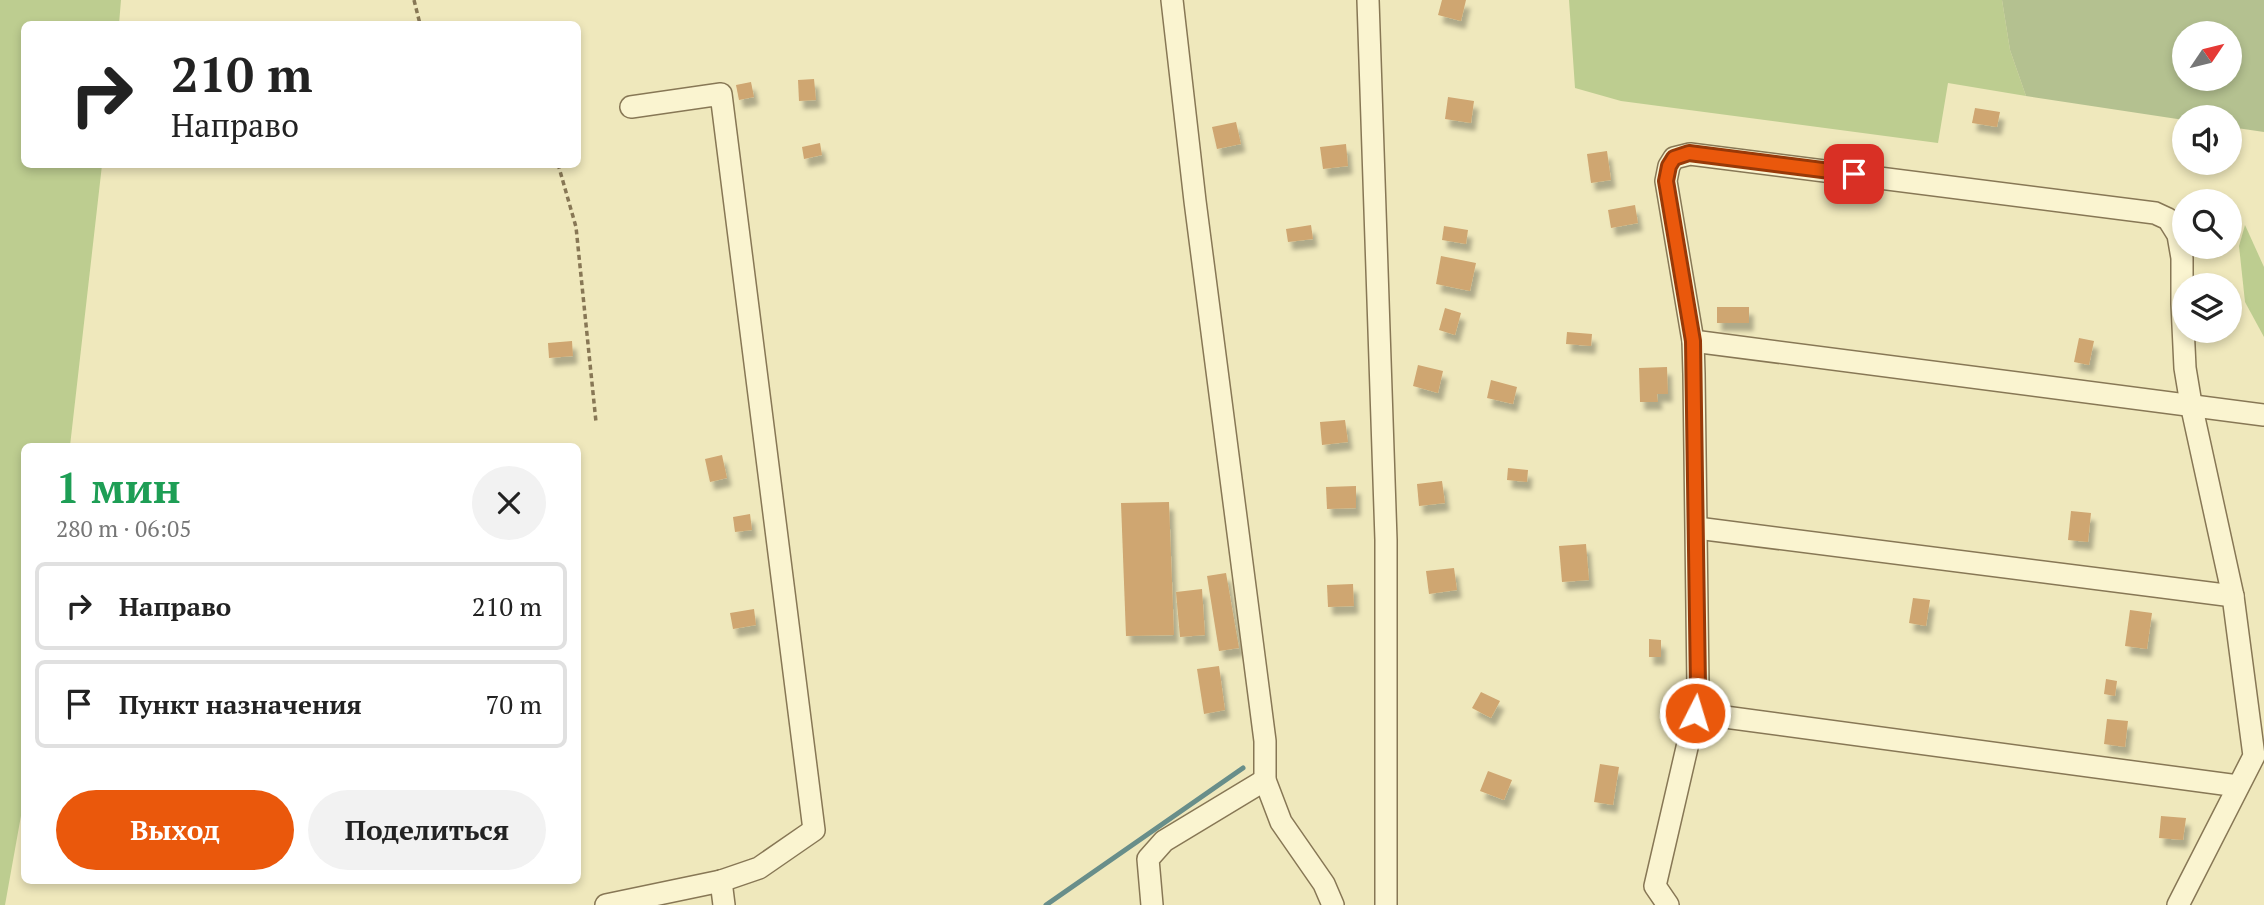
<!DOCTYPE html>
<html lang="ru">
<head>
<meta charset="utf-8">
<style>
	:root { --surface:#fff; --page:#f2f2f2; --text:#222; --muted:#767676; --line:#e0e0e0; --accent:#ea580c }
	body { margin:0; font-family:"PT Serif",serif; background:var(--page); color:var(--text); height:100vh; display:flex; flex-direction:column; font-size:26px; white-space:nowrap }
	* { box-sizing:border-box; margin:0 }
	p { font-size:23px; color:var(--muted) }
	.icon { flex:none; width:38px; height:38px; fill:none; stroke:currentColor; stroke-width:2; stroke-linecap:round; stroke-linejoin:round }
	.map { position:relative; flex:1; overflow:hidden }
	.drawer { position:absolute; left:21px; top:443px; width:560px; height:441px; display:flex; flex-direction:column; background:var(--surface); border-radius:10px; box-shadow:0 4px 10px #0003 }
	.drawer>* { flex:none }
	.banner { position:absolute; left:21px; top:21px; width:560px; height:147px; border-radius:10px; box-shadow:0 4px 10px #0003; background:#fff; color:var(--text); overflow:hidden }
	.needle { width:46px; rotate:55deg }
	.buttons { position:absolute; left:2172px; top:21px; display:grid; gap:14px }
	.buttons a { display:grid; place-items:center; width:70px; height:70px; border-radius:50%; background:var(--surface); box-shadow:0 4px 10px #0003; font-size:35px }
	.pin { position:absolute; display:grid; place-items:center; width:60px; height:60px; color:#fff; margin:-30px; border-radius:14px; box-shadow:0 4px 10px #0006 }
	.me { position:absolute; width:77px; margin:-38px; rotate:5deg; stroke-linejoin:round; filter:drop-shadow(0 0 5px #0008) }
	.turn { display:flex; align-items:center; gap:24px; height:147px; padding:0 35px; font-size:32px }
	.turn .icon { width:91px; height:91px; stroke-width:2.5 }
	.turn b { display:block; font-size:49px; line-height:60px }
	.round { display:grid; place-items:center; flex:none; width:74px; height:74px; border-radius:37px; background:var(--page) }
	.headline { display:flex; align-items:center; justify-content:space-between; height:119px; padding:0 35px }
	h1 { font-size:42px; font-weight:700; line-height:52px; color:#1e9e55 }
	.button { display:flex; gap:14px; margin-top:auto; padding:14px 35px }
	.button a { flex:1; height:80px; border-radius:42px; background:var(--accent); color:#fff; font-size:28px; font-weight:700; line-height:80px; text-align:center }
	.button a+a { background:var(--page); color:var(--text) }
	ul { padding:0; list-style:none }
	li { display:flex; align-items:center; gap:21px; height:88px; margin:0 14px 10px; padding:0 21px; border:4px solid var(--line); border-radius:10px }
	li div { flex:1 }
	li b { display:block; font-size:26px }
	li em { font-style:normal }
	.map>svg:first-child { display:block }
	.green { fill:#bdcd90 }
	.cemetery { fill:#b4c190; fill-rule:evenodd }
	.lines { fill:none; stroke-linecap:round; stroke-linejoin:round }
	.stream { stroke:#688e8a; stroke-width:5 }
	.building { fill:#cfa671; filter:url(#shadow) }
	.minor-casing { stroke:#877755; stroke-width:24 }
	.path { stroke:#877755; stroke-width:3.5; stroke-dasharray:5 3.5; stroke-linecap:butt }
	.minor { stroke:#faf4d0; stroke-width:21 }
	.route-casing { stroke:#983908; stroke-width:18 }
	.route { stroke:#ea580c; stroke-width:12 }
</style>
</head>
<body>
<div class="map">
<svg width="2264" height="905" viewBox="0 0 2264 905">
	<defs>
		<filter id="shadow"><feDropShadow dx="4.5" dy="8" stdDeviation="2" flood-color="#0004"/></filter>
	</defs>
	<rect width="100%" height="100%" fill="#efe8bc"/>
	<!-- green -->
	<g class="green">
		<polygon points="0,0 121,0 119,24 24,24 24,164 102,165 70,446 24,446 24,799 5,905 0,905"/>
		<polygon points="1569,0 2002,0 2010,50 2026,96 1948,83 1938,143 1621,101 1575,88"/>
		<polygon points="2245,225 2264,267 2264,337 2245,302 2239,246"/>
	</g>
	<!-- cemetery -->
	<path class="cemetery" d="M2002,0H2264V132L2230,127V117H2184V120L2026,96L2010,50ZM2184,33H2230V79H2184Z"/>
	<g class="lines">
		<!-- stream -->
		<polyline class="stream" points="1046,905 1243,768"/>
	</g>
	<!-- building -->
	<g class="building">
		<polygon points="1442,0 1466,0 1461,21 1438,15"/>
		<polygon points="814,79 816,100 799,101 798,80"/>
		<polygon points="751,82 754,97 739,100 736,85"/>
		<polygon points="1448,97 1474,101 1471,123 1445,119"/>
		<polygon points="1975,108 2000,112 1997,127 1972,123"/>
		<polygon points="1236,122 1241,144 1217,149 1212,127"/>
		<polygon points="820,143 822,155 804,159 802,147"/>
		<polygon points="1346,144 1348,166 1323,169 1320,147"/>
		<polygon points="1607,151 1611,180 1591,183 1587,154"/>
		<polygon points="1635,205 1638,223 1611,228 1608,210"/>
		<polygon points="1311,225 1313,239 1288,242 1286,229"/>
		<polygon points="1444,226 1468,230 1466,244 1442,240"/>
		<polygon points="1441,256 1476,263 1470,291 1436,284"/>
		<rect x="1717" y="307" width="32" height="16"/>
		<polygon points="1445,308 1461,313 1455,335 1439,330"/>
		<polygon points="1567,332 1592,334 1591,346 1566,344"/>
		<polygon points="2079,338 2094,341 2089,365 2074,362"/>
		<polygon points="572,341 573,356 549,358 548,343"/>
		<polygon points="1418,365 1443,371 1438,393 1413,386"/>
		<polygon points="1667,367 1668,394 1657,394 1658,402 1640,402 1639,368"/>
		<polygon points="1491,380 1517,387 1513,404 1487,398"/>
		<polygon points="1345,420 1348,442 1322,445 1320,422"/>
		<polygon points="722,455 727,478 710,482 705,459"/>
		<polygon points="1508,468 1528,470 1527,482 1507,480"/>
		<polygon points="1442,481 1445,503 1419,506 1417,484"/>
		<polygon points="1356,486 1356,508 1327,509 1326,487"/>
		<polygon points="1169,502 1174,635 1126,636 1121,503"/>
		<polygon points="2071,511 2091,513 2088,542 2068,540"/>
		<polygon points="750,514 752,530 735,532 733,517"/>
		<polygon points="1586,544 1589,580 1562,582 1559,546"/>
		<polygon points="1454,568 1457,590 1429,594 1426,571"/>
		<polygon points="1226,573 1239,648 1219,651 1207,576"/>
		<polygon points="1353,584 1354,606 1328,607 1327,585"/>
		<polygon points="1202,589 1205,635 1180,637 1176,592"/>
		<polygon points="1913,598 1930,600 1926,626 1909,623"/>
		<polygon points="754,609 756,625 733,629 730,613"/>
		<polygon points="2130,610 2152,613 2147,649 2125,646"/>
		<polygon points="1649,639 1661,640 1661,657 1649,657"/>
		<polygon points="1219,666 1225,710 1204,714 1197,669"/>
		<polygon points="2106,679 2117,681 2115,696 2104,694"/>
		<polygon points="1481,692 1500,701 1491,718 1472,708"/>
		<polygon points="2107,719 2128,721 2125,747 2104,744"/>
		<polygon points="1600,764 1619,767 1613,805 1594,802"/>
		<polygon points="1488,771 1512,780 1504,800 1480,791"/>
		<polygon points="2161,816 2186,818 2183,840 2159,838"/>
	</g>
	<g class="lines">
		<!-- minor casing -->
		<g class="minor-casing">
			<g id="minor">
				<polyline points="1172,0 1195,201 1265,741 1265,780 1281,822 1324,884 1333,905"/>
				<polyline points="1368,0 1386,540 1386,905"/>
				<polyline points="1693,341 2264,415"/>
				<polyline points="1697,528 2233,596"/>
				<polyline points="1695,713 1698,687 1694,374 1693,341 1666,181 1669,166 1674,158 1690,154 2155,213 2168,219 2178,235 2182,258 2182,304 2185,368 2191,404 2233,596 2254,756 2178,905"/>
				<polyline points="721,881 724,905"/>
				<polyline points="606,905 721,881 759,868 814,830 721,94 631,107"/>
				<polyline points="1152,905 1148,859 1164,841 1265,780"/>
				<polyline points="1668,905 1655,886 1695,713 2238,786"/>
			</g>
		</g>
		<!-- path -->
		<g class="path">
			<polyline points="414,0 420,24"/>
			<polyline points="558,164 576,227 596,422"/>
		</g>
		<!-- minor -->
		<use href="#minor" class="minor"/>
	</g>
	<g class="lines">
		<!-- route casing -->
		<g class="route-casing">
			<polyline id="route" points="1695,713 1698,687 1693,341 1666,181 1669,166 1674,158 1689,153 1854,174"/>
		</g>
		<!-- route -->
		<use href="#route" class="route"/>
	</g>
</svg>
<div class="buttons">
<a><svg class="needle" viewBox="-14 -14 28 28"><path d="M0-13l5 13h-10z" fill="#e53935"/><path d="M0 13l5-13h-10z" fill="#767676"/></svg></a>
<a><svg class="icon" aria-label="sound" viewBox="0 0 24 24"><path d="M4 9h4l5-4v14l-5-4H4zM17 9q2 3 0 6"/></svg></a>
<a><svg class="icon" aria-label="search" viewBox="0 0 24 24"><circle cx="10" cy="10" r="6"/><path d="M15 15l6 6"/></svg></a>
<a><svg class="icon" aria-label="layers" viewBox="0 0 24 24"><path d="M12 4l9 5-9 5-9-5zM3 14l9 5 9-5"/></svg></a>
</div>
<div class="pin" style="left:1854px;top:174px;background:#d93025"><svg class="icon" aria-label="arrive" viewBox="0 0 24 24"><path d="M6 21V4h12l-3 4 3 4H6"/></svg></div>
<svg class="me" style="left:1695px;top:713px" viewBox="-20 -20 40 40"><circle r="17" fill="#ea580c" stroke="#fff" stroke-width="3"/><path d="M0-11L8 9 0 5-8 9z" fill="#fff"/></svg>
<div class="banner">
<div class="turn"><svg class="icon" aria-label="right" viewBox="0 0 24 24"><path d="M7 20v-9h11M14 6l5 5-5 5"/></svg><div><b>210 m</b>Направо</div></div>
</div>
<section class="drawer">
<div class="headline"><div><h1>1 мин</h1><p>280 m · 06:05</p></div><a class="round"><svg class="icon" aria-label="close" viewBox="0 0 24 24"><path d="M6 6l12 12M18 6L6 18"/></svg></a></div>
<ul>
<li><svg class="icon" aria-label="right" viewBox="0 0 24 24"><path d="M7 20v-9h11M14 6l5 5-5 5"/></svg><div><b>Направо</b></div><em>210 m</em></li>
<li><svg class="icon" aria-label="arrive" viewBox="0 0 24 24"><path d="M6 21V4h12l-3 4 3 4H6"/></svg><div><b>Пункт назначения</b></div><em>70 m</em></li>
</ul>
<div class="button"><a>Выход</a><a>Поделиться</a></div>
</section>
</div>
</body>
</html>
